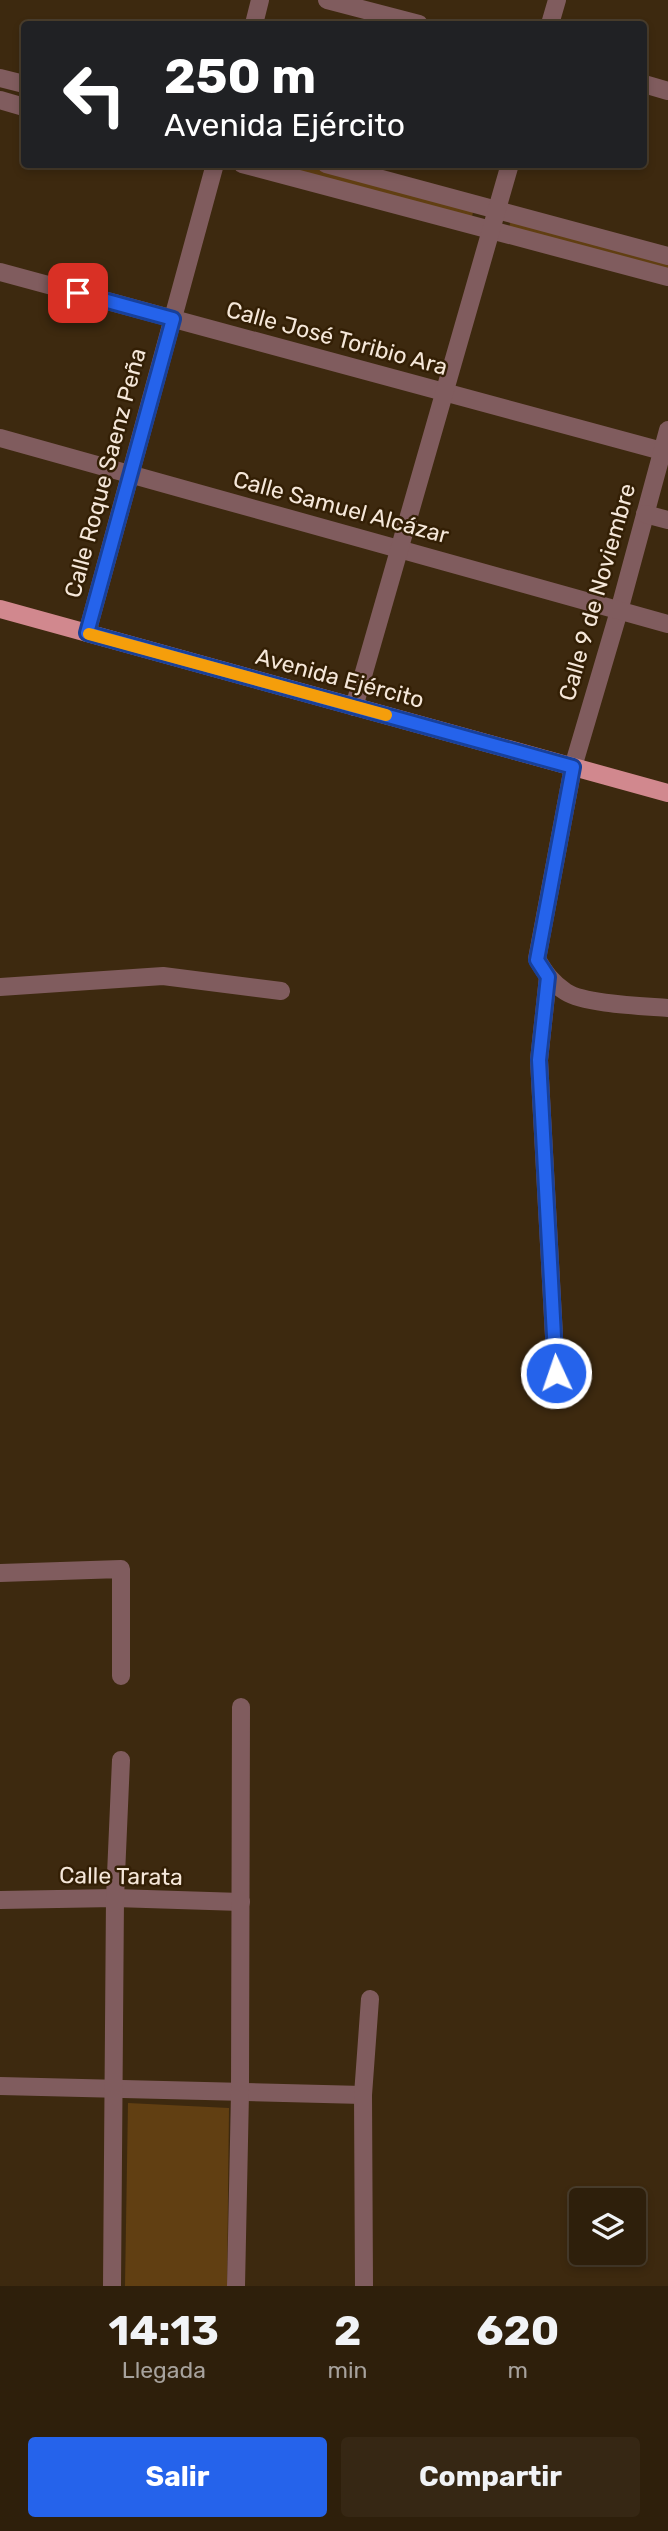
<!DOCTYPE html>
<html lang="es">
<head>
<meta charset="utf-8">
<style>
	:root { --surface:#2e1f0b; --page:#362714; --text:#f1f3f6; --muted:#a7a29d; --line:#493d2c; --accent:#2563eb }
	body { margin:0; font-family:Rubik,sans-serif; background:var(--page); color:var(--text); height:100vh; display:flex; flex-direction:column; font-size:26px; white-space:nowrap }
	* { box-sizing:border-box; margin:0 }
	p { font-size:23px; color:var(--muted) }
	.icon { flex:none; width:38px; height:38px; fill:none; stroke:currentColor; stroke-width:2; stroke-linecap:round; stroke-linejoin:round }
	.map { position:relative; height:2286px; overflow:hidden }
	.sheet { display:flex; flex-direction:column; background:var(--surface); flex:1 }
	.sheet>* { flex:none }
	.hud { position:absolute; left:21px; top:21px; width:626px; height:147px; border-radius:7px; box-shadow:0 4px 10px #0003,0 0 0 2px var(--line); background:#202124; color:#fff; overflow:hidden }
	.buttons { position:absolute; left:569px; top:2188px; display:grid; gap:14px }
	.buttons a { display:grid; place-items:center; width:77px; height:77px; border-radius:7px; background:var(--surface); box-shadow:0 4px 10px #0003,0 0 0 2px var(--line); font-size:35px }
	.pin { position:absolute; display:grid; place-items:center; width:60px; height:60px; color:#fff; margin:-30px; border-radius:14px; box-shadow:0 4px 10px #0006 }
	.me { position:absolute; width:77px; margin:-38px; rotate:357deg; stroke-linejoin:round; filter:drop-shadow(0 0 5px #0008) }
	.turn { display:flex; align-items:center; gap:24px; height:147px; padding:0 28px; font-size:32px }
	.turn .icon { width:91px; height:91px; stroke-width:2.5 }
	.turn b { display:block; font-size:49px; line-height:60px }
	.eta { display:flex; justify-content:space-evenly; align-items:center; height:119px; text-align:center }
	.eta b { font-size:42px; font-weight:700; line-height:49px }
	.button { display:flex; gap:14px; margin-top:auto; padding:14px 28px }
	.button a { flex:1; height:80px; border-radius:7px; background:var(--accent); color:#fff; font-size:28px; font-weight:700; line-height:80px; text-align:center }
	.button a+a { background:var(--page); color:var(--text) }
	.map>svg:first-child { display:block }
	.green { fill:#613f12 }
	.lines { fill:none; stroke-linecap:round; stroke-linejoin:round }
	.minor { stroke:#805c5e; stroke-width:18 }
	.major { stroke:#d1888e; stroke-width:18 }
	.route-casing { stroke:#184099; stroke-width:18 }
	.route { stroke:#2563eb; stroke-width:12 }
	.slow { stroke:#f59e0b; stroke-width:12 }
	.labels { text-anchor:middle; dominant-baseline:central; stroke-width:5; stroke-linejoin:round; paint-order:stroke }
	.street-label { font-size:23px; fill:#f5e7d9; stroke:#331f05 }
</style>
</head>
<body>
<div class="map">
<svg width="668" height="2286" viewBox="0 0 668 2286">
	<rect width="100%" height="100%" fill="#3d290f"/>
	<!-- green -->
	<g class="green">
		<polygon points="266,165 304,165 474,207 472,217"/>
		<polygon points="511,219 668,260 668,269 509,228"/>
		<polygon points="128,2103 229,2108 227,2286 125,2286"/>
	</g>
	<g class="lines">
		<!-- minor -->
		<g class="minor">
			<polyline points="327,0 419,24"/>
			<polyline points="254,24 260,0"/>
			<polyline points="550,24 557,0"/>
			<polyline points="0,78 24,84"/>
			<polyline points="644,84 668,91"/>
			<polyline points="0,100 24,107"/>
			<polyline points="242,164 668,277"/>
			<polyline points="326,164 668,256"/>
			<polyline points="0,272 662,451"/>
			<path d="M668,430L619,611L573,767L537,959C545,973 552,983 566,992C584,1004 644,1006 668,1008"/>
			<polyline points="0,438 668,624"/>
			<polyline points="645,514 668,520"/>
			<polyline points="87,633 215,164"/>
			<polyline points="354,707 510,164"/>
			<polyline points="548,977 539,1060 556,1373"/>
			<polyline points="0,987 163,976 281,991"/>
			<polyline points="0,1573 121,1569 121,1676"/>
			<polyline points="0,1900 115,1898 241,1902"/>
			<polyline points="0,2086 363,2095"/>
			<polyline points="112,2286 115,1898 121,1760"/>
			<polyline points="236,2286 240,2093 241,1707"/>
			<polyline points="364,2286 363,2095 370,1999"/>
		</g>
		<!-- major -->
		<polyline class="major" points="0,609 668,793"/>
	</g>
	<g class="lines">
		<!-- route casing -->
		<g class="route-casing">
			<polyline id="route" points="78,293 173,319 87,633 573,767 537,960 548,977 539,1060 556,1373"/>
		</g>
		<!-- route -->
		<use href="#route" class="route"/>
		<!-- slow -->
		<polyline class="slow" points="89,634 386,715"/>
	</g>
	<g class="labels">
		<!-- street labels -->
		<g class="street-label">
			<text transform="translate(337 338) rotate(15)">Calle José Toribio Ara</text>
			<text transform="translate(105 473) rotate(-75)">Calle Roque Saenz Peña</text>
			<text transform="translate(341 507) rotate(15)">Calle Samuel Alcázar</text>
			<text transform="translate(597 592) rotate(-74)">Calle 9 de Noviembre</text>
			<text transform="translate(340 678) rotate(15)">Avenida Ejército</text>
			<text transform="translate(121 1876) rotate(1)">Calle Tarata</text>
		</g>
	</g>
</svg>
<div class="buttons">
<a><svg class="icon" aria-label="layers" viewBox="0 0 24 24"><path d="M12 4l9 5-9 5-9-5zM3 14l9 5 9-5"/></svg></a>
</div>
<div class="pin" style="left:78px;top:293px;background:#d93025"><svg class="icon" aria-label="arrive" viewBox="0 0 24 24"><path d="M6 21V4h12l-3 4 3 4H6"/></svg></div>
<svg class="me" style="left:556px;top:1373px" viewBox="-20 -20 40 40"><circle r="17" fill="#2563eb" stroke="#fff" stroke-width="3"/><path d="M0-11L8 9 0 5-8 9z" fill="#fff"/></svg>
<div class="hud">
<div class="turn"><svg class="icon" aria-label="left" viewBox="0 0 24 24"><path d="M17 20v-9H6M10 6l-5 5 5 5"/></svg><div><b>250 m</b>Avenida Ejército</div></div>
</div>
</div>
<section class="sheet">
<div class="eta">
<div><b>14:13</b><p>Llegada</p></div>
<div><b>2</b><p>min</p></div>
<div><b>620</b><p>m</p></div>
</div>
<div class="button"><a>Salir</a><a>Compartir</a></div>
</section>
</body>
</html>
